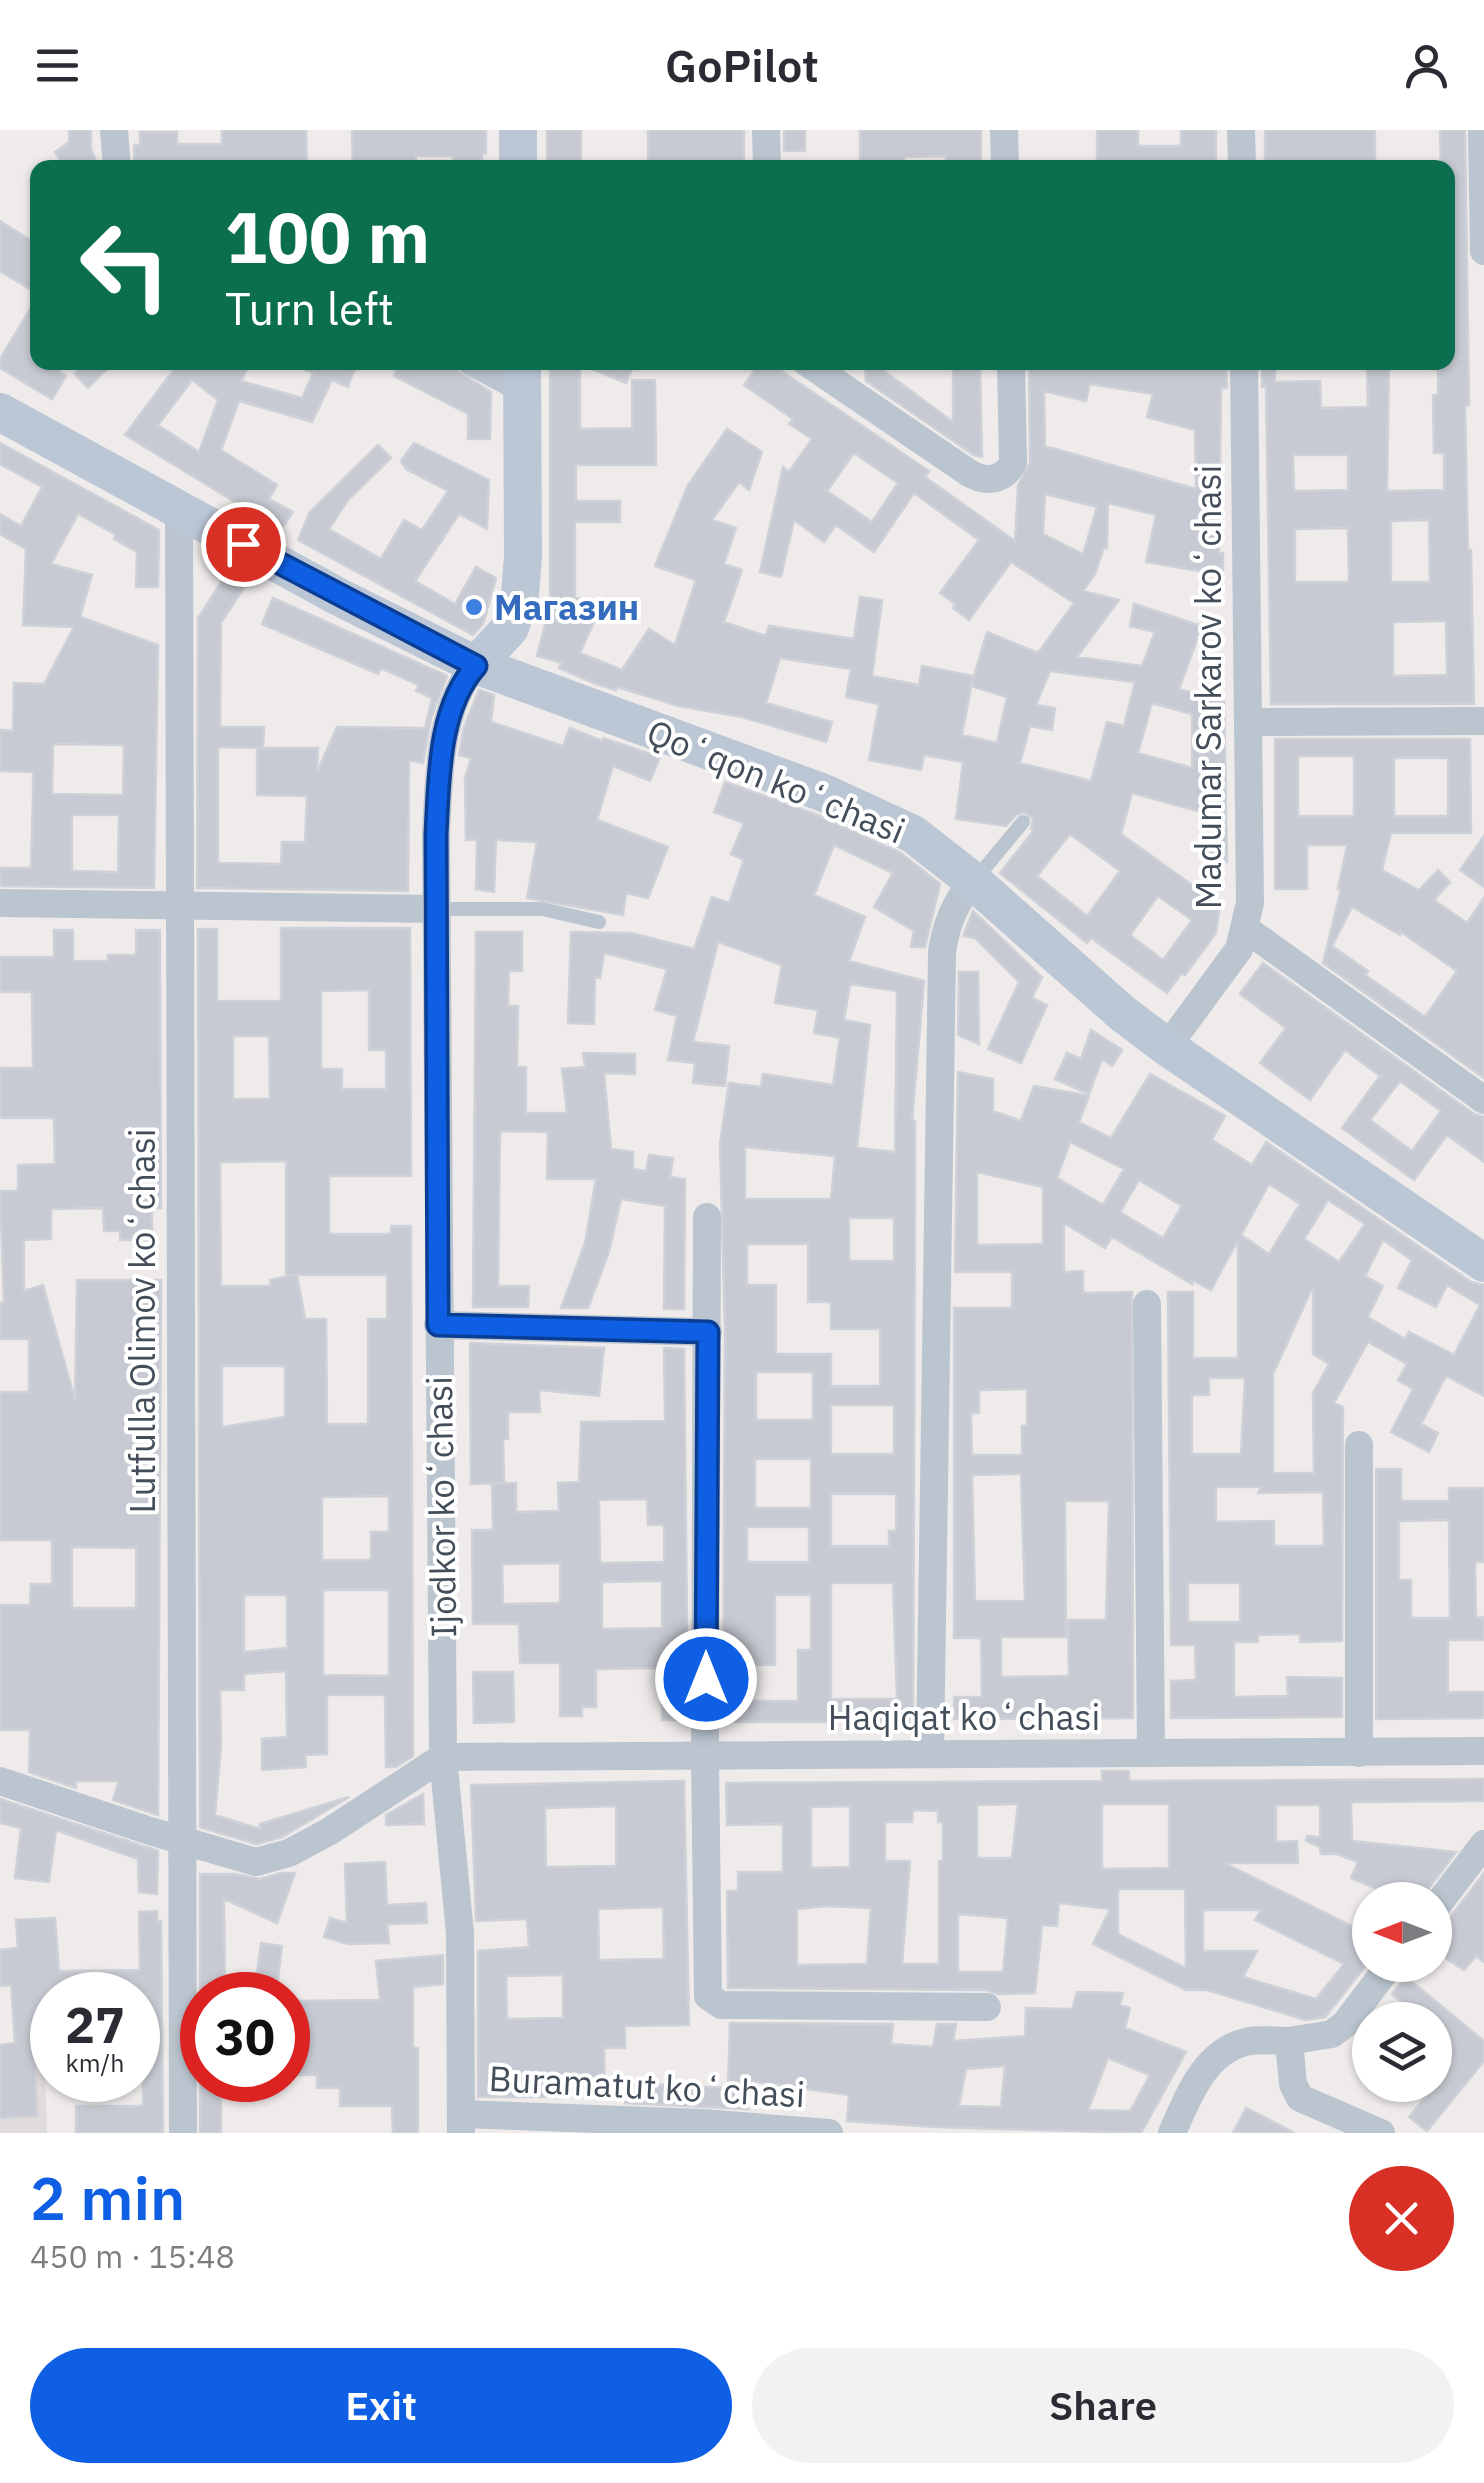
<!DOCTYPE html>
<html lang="en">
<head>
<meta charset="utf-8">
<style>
	:root { --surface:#fff; --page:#f2f2f3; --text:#2b2b33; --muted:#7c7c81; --accent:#0f5fe5 }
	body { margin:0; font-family:"IBM Plex Sans",sans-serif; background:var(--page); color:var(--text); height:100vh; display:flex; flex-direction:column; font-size:38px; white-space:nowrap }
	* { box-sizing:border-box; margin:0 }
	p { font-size:32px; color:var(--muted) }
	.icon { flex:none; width:55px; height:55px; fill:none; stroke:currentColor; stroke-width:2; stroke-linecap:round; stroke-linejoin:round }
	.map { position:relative; height:2003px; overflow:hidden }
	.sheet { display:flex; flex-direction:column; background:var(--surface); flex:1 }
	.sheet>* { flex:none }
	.banner { position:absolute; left:30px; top:30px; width:1425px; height:210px; border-radius:20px; box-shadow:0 2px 8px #0004; background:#0b6e4f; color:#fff; overflow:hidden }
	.needle { width:65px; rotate:270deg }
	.buttons { position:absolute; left:1352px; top:1752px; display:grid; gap:20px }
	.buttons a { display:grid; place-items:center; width:100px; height:100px; border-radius:50%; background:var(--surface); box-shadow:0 2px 8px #0004; font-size:50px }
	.speed { position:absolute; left:30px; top:1842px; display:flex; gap:20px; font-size:50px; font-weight:700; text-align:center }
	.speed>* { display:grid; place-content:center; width:130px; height:130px; border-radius:50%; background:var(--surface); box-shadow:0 2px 8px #0004; line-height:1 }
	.speed small { font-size:25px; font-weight:400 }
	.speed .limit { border:15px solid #d22; background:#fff; color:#111 }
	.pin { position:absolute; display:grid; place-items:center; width:85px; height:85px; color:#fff; margin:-42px; border:5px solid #fff; border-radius:50%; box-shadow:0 2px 10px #0007 }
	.me { position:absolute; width:110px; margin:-55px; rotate:0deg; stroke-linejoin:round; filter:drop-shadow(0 0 8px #0008) }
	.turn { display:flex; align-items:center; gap:35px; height:210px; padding:0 30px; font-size:45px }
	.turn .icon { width:130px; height:130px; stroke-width:2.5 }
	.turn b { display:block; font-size:70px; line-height:85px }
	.round { display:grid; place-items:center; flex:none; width:105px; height:105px; border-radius:52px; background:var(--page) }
	.headline { display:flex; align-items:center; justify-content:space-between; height:170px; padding:0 30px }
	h1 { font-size:60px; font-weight:600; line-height:75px; color:var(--accent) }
	.action { display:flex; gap:20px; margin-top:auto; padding:20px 30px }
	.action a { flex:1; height:115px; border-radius:60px; background:var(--accent); color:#fff; font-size:40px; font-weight:600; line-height:115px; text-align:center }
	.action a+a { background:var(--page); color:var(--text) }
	header { display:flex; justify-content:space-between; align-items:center; height:130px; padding:0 30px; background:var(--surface); font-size:45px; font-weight:600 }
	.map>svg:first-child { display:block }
	.education { fill:#e0dcdd }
	.building { fill:#c7cad2; stroke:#cfd1d8; stroke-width:2.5; fill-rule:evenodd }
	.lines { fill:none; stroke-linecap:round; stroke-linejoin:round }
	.lane { stroke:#bbc5cf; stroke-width:14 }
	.street { stroke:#bbc5cf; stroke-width:28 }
	.secondary { stroke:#bcc7d6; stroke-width:38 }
	.route-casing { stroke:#0a3e95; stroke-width:25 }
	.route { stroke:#0f5fe5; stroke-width:18 }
	.shop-dot { fill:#3f7fe0; stroke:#fff; stroke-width:4 }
	.labels { text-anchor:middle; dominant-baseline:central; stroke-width:8; stroke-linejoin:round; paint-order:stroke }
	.shop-label { font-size:35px; font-weight:bold; fill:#366cbe; stroke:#fff; text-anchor:start }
	.street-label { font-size:35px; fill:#434e5a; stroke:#fff }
</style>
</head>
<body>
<header><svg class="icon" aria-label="menu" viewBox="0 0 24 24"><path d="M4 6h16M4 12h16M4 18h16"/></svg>GoPilot<svg class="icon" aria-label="person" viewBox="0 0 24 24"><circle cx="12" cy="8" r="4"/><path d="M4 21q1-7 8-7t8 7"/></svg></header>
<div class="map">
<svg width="1484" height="2003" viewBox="0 0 1484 2003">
	<rect width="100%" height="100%" fill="#efebeb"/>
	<!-- education -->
	<polygon class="education" points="45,1936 47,2003 0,2003 0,1941"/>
	<!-- building -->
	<g class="building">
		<polygon points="69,0 91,0 91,19 99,38 66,38 55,22 69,12"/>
		<polygon points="222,0 306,0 307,38 134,38 134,15 140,15 140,2 177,2 177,14 222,14"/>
		<polygon points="352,0 486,0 486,23 482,23 482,38 453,38 453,26 416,26 416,38 353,38"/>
		<rect x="547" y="0" width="34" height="38"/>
		<rect x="648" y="0" width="96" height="38"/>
		<rect x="784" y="0" width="21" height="21"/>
		<polygon points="860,0 981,0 981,38 946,38 946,26 904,27 904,38 860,38"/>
		<polygon points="1097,0 1138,0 1138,16 1181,16 1181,0 1216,0 1216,38 1097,38"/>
		<rect x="1265" y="0" width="110" height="38"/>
		<path d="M1440,0H1465L1469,275L1465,276L1468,420H1471L1474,574H1271L1266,257H1262V232H1275V252L1320,251L1321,278L1368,277L1367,232H1389L1387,361L1444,360V323H1434L1433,265H1438V232H1448V38H1441ZM1293,325H1348V360L1294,361ZM1429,390L1430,452H1391V391ZM1348,398L1349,452H1295V399ZM1446,491L1447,545L1393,546V492Z"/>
		<polygon points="0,91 38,115 38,164 0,141"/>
		<polygon points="38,166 38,211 30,224 38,232 43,232 66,246 52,269 0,238 0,229"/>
		<polygon points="86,232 114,232 88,258 75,244"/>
		<path d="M167,232H250L241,251L302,268L313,243L290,232H357L348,257L332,250L312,292L239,271L221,320L277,355L269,369L293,382L281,400L125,305L175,238ZM192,250L218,270L199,322L158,295Z"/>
		<polygon points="400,232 443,232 491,262 490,309 468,309 468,284 394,246"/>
		<path d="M550,232H635L626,253L580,234V299L632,298V250H655L656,335H576V371H620V392H575V467L592,474L589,481L597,485L580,523L622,540L649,499L675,515L696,450L655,436L688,355L727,299L762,322L749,360L739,352L712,390L736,398L724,434L742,440L724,492L766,506L769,496L854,509L860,467L882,470L872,546L919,555L922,536L973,546L962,605L997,613L1007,567L971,556L987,502L1038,523L1074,473L1011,432L969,490L953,478L955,474L940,463L979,410L914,363L874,422L836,395L824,412L794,390L781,447L760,442L783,337L789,342L812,309L789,294L793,289L744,255L760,232H768L929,341L925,347L1015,411L1018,355L1030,333L1029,232H1226L1227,258H1221L1219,423H1223V445L1146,432L1156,385L1108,373L1107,418L1104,417L1095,444L1083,461L1119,470L1077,527L1142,536L1155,502L1130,496L1134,474L1202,496L1179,559L1224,572L1227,732H1204L1202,682L1132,663L1121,704L1220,775L1216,803L1185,845L1182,843L1167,863L1091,808L1087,813L1000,743L1034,700L1031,699L1033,689L1024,682L1016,685L1006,696L956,689L963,632L924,625L921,640L869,630L879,574L846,567L851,539L780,528L766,573L832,592L826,612L742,587L679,576L617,557L616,560L596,554L559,538L562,533L537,526L550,475ZM1090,254L1153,264L1147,287L1195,300L1196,359L1045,316L1044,261L1086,271ZM854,323L898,353L872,392L827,361ZM1045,364L1097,377L1083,424L1043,404ZM1050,541L1135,552L1124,596L1107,592L1091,651L1020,633L1030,596L1052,600L1055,578L1036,575ZM1152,573L1192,584V638L1138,623ZM1070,704L1120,741L1087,786L1037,746ZM1158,766L1192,790L1163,830L1130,805Z"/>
		<polygon points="865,232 872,232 953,292 953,232 980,232 982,327 974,325 866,251"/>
		<path d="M0,313L159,400L158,457H136L137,422L114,409L116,405L78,384L51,434L92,445L80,487L158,515L154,758L0,756V738H31L33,664V642L0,641V600L13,601L14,553L44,554L74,497L23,495L26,419L0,404V384L21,396L42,357L0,334ZM53,614L124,615L123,665L52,664ZM72,685H119L118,742L72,741Z"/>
		<polygon points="414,313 489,350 487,399 459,384 415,451 455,474 476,437 496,448 483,494 473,505 298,410 310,382 378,315 391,328 348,370 329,399 381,429 404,390 422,400 448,361 406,339 401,331"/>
		<polygon points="229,440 247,453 221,493 220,597 264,597 263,618 218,617 218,733 281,734 282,712 305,712 307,666 257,665 257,618 318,618 317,642 337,597 425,598 432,568 416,561 419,555 381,538 378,544 262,494 273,468 447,546 431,588 423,633 409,630 408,761 197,758 198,488"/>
		<polygon points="479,560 494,565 491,592 563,616 570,598 602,611 603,608 660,627 650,651 613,636 597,690 668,717 648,768 626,763 623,785 527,768 537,712 496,710 494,762 476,759 477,710 466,710 465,648 471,628 459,625 464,597"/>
		<path d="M1275,609H1470L1471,703H1391L1382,740L1419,760L1438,740L1450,752L1434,770L1467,793L1484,768V948L1323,833L1341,759H1338L1347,715H1307V759H1275ZM1298,626H1354V686H1298ZM1394,628H1448V686H1394ZM1352,777L1400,805L1401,802L1457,841L1425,887L1365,845L1368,841L1332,816Z"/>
		<path d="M725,652L815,684L901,723L940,754L925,817H911L914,801L874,777L893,743L834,715L814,765L865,787L849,831L924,851L912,991H915V1069L913,1592H723L725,1201L720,1014L729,953L761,957L763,944L833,955L840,908L814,903L818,880L775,873L782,835L718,812L693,912L729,916L725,956L693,953L695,933L668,930L677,886L655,880L667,839L604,823L600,848L595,847L594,894L568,893L571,802L631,803L694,819L712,767L729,773L744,730L731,724L744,693L714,682ZM850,854L897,861L895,1022L857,1018L870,895L844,890ZM745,1017L835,1026L831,1069H745ZM849,1088H894V1131H849ZM747,1114H808V1172H831V1199H880V1256H831V1224H776V1155H747ZM756,1242H813V1290H756ZM831,1275H894V1324H831ZM755,1329H811V1378H755ZM831,1364H896V1401H889V1416H831ZM747,1397H809V1432H747ZM831,1453H893L897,1569H831ZM775,1465H811V1520H798V1571H745V1535H775Z"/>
		<polygon points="1484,706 1484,757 1460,740"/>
		<polygon points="973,781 1042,847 1032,868 1047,875 1021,933 988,919 1019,852 975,808 963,806"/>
		<path d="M281,798H410L411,1046H329V1104H391V1096H411L413,1626L396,1637H386L385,1565H327V1624L305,1625L306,1637L262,1640V1609L287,1607L286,1541L244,1544V1560H220L221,1615L215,1685L260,1699V1694L349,1667L282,1707L256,1714L200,1697L198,799H217V871H281ZM369,860V920H386V959H342V939H321V861ZM233,906H269L270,969H233ZM286,1031V1145H295L270,1150L271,1156H221L220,1032ZM297,1145H387V1189H368V1294H327L326,1189H305ZM222,1236H285V1287L222,1297ZM389,1366V1402H371V1430H322V1367ZM323,1460H389V1546L323,1545ZM244,1465H287V1518L244,1522Z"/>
		<path d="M54,800H73V831H108V825H136V800H160L161,1078H152V1110H120V1101H104L103,1078L51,1079V1109L24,1110V1161L43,1155L75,1270L77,1150H161L158,1685L113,1670L119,1651H76V1658L29,1642L30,1600H0V1475H30L31,1454H52V1410H0V1262H29V1209H0V1173H4L0,1061H18V1035L55,1034L54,988H0V938H33L32,862H0V827H54ZM72,1417L136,1418V1478H72Z"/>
		<polygon points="476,802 522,802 522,841 509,841 508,876 518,876 517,937 526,937 526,983 567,983 562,939 585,937 583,923 635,924 635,944 604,943 611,1019 633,1022 633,1039 646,1041 649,1025 673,1028 670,1047 685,1049 684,1179 664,1179 665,1076 621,1069 609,1122 588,1178 561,1178 585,1113 596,1049 547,1049 548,1002 500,1001 498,1156 529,1156 528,1177 473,1177"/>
		<path d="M1263,833L1474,984L1484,987V1032L1447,1005L1414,1050L1342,998L1380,946L1345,920L1310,970L1260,933L1286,898L1240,864ZM1400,951L1441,981L1412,1021L1370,990Z"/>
		<polygon points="959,842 978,842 979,914 958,905"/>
		<polygon points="1091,900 1122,920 1112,936 1102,929 1089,964 1055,949 1067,923 1081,929"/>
		<path d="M958,942L993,949V981L1021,991L1034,956L1089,966L1079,992L1111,1008L1150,944L1225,986L1212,1010L1252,1035L1266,1012L1471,1152L1484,1155V1266L1446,1246L1421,1294L1438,1303L1429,1322L1391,1302L1413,1259L1398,1250L1407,1234L1368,1212L1334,1273L1343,1277L1342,1511L1300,1512V1504L1258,1505V1512H1234V1567L1288,1566L1287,1547L1342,1548V1587L1171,1588V1551L1196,1550L1195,1515H1171L1168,1162H1193V1228H1238V1110L1211,1160L1192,1150V1154L1112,1107L1105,1118L1064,1093V1142L1083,1141V1163L1132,1162L1133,1588L954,1589V1567H982L981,1508H954V1178H1012V1142H955ZM1070,1012L1124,1039L1103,1075L1057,1048ZM977,1042L1043,1057V1114L977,1115ZM1139,1050L1182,1076L1163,1108L1120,1082ZM1269,1054L1300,1074L1269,1124L1241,1105ZM1328,1070L1365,1094L1339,1132L1304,1109ZM1383,1110L1412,1130L1398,1158L1436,1177L1447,1155L1480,1175L1454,1225L1409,1202L1405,1209L1368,1187L1383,1156L1365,1146ZM1313,1156V1224L1329,1234L1313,1263L1314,1343H1273V1244ZM1209,1248H1245L1241,1324H1192V1265H1209ZM1027,1259V1296H1022V1325H972L971,1283H979V1260ZM1021,1344L1025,1471H975L972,1345ZM1216,1357H1261L1258,1363L1323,1362L1324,1416H1274V1391L1216,1392ZM1065,1371H1109L1106,1490H1068L1069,1546L1001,1547V1507H1066ZM1188,1453H1240V1492H1188Z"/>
		<polygon points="470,1213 604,1218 599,1266 539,1260 540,1282 508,1282 508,1309 503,1309 504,1353 471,1354"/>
		<path d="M664,1218L684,1219L688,1590H662L661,1538L596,1539V1577H582V1586H560V1533H520L519,1494H473L472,1400H493L492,1354L516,1353V1382L559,1381L558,1353L579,1352L581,1292L665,1291ZM647,1369L648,1395H664V1432L600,1433L599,1370ZM560,1433V1473L503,1474L502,1434ZM662,1451V1498L602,1499V1452Z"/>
		<path d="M1376,1339H1401V1371H1449V1358H1484V1432H1475L1476,1488L1484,1487V1510H1448V1562H1484V1588L1376,1589ZM1449,1390L1450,1488H1411V1450H1399V1391Z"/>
		<polygon points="473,1542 513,1542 514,1592 474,1593"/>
		<path d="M1102,1641H1129V1651L1484,1649V1671L1351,1672L1352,1711L1456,1722L1420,1770H1404L1351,1748L1358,1732L1337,1724H1321L1320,1717L1306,1711L1307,1706L1320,1707V1675H1276V1712L1297,1711L1298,1733H1224L1370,1805V1830L1325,1887L1306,1890L1207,1860H1186L1093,1814L1110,1779L1059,1773L1057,1796L1042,1795L1035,1863L998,1864L987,1860L728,1858L727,1761H738V1742H783V1694L727,1695L726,1653L1102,1651ZM1018,1674L1012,1728H977V1675ZM1102,1674H1169V1738L1102,1739ZM850,1676V1737L811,1738V1677ZM913,1680L938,1681V1692H943V1731H939V1834H902L910,1731H885V1692H912ZM1118,1759H1185L1186,1838L1118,1804ZM829,1776L871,1778L867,1834L797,1835V1779ZM1203,1780H1261L1255,1790L1344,1834L1316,1869L1243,1847L1257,1821H1203ZM958,1784L1008,1788L1003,1842H958Z"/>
		<path d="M684,1651L689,1895L625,1896V1918H604L605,1967H478V1821L529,1817L527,1789L476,1791L471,1655ZM616,1676V1736L546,1737L545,1678ZM663,1777L664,1829L599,1830L598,1779ZM563,1845V1888L507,1889L506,1846Z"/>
		<polygon points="423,1664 424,1694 386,1695 386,1685"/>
		<polygon points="0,1669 158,1721 157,1764 139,1762 138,1729 56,1700 49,1752 15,1748 21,1698 0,1693"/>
		<polygon points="385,1732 387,1775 426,1773 427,1793 387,1794 389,1813 348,1814 324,1807 330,1788 347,1793 345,1734"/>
		<polygon points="281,1743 295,1743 277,1793 224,1769 225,1865 200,1865 200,1744 234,1744 260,1749"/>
		<polygon points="1484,1743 1484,1832 1476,1826 1464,1840 1435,1821 1435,1795 1449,1789"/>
		<polygon points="157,1781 157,1791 161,1791 163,2003 76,2003 76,1976 143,1976 143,1941 138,1941 138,1865 120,1865 120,1859 52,1859 52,1925 36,1925 35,1929 37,1986 0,1988 0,1915 15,1913 11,1855 0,1856 0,1820 18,1818 16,1790 55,1788 59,1841 140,1840 139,1782"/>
		<polygon points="261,1813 282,1816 276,1865 254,1865"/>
		<polygon points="443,1825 443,1854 413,1857 413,1918 418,1918 418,2003 393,2003 392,1976 340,1976 340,1958 317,1958 317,1945 288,1945 288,1871 380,1870 376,1831"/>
		<polygon points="1406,1847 1484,1911 1484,1931 1427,2001 1409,1987 1453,1933 1435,1919 1435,1890 1424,1890 1392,1864"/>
		<path d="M1077,1862L1123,1863L1120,1875L1130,1878L1125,1898L1186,1922L1141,2003L937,1997L847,1991L849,1965L750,1951L748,1979L625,1973L626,1953L728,1958L730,1893L893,1894L891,1914L933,1917L937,1894H956L953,1911L1025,1906L1026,1878L1072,1879ZM1108,1928L1150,1945L1130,1981L1088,1980ZM1005,1936L1001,1977L959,1976L966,1939Z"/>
		<rect x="200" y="1950" width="21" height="53"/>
		<polygon points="1246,1978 1295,2003 1233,2003"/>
	</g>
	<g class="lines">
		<!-- lane -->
		<g class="lane">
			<polyline points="974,751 1023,692"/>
			<polyline points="437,779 542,779 599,792"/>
		</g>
		<!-- street -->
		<g class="street">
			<polyline points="114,0 117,38"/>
			<polyline points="766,0 767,38"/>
			<polyline points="1004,0 1005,38"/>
			<polyline points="1241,0 1242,38"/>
			<polyline points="1482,0 1484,121"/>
			<polyline points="472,232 523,259"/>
			<path d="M806,232L969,343C986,353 1003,351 1013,333L1011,232"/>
			<polyline points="179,379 183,2003"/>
			<polyline points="1249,592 1484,591"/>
			<polyline points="0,773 437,779"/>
			<polyline points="1246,799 1484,970"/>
			<polyline points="1167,917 1239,819 1250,773 1244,232"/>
			<polyline points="707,1087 705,1626 708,1866 721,1875 987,1877"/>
			<polyline points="1147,1174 1151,1623"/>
			<polyline points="438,1195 708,1202"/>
			<polyline points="1359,1315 1359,1623"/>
			<path d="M930,1623L942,822C946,794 955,773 973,751"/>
			<polyline points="0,1651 150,1701 256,1732 289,1723 330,1701 443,1627 1484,1621"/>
			<polyline points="1435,1778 1484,1714"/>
			<polyline points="1289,1911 1332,1904 1345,1894 1390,1835"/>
			<polyline points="461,1984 703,1993 829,2003"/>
			<path d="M461,2003L460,1803L443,1627L436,704C439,649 438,578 476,535"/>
			<path d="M1172,2003C1188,1967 1205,1919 1250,1911C1262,1909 1277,1911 1289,1911L1293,1954L1300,1968L1381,2003"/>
		</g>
		<!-- secondary -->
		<g class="secondary">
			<polyline points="518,0 518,38"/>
			<polyline points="0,282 339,467 476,535 824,663 913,704 973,751 1122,883 1167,917 1484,1133"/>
			<polyline points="476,535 510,498 520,465 523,426 522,232"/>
		</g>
	</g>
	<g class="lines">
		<!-- route casing -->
		<g class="route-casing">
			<path id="route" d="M243,414L476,536C438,578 439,649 436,704L438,1195L708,1202L706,1549"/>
		</g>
		<!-- route -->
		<use href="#route" class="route"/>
	</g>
	<!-- markers -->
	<circle class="shop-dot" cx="474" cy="477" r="10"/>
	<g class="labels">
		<!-- shop labels -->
		<g class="shop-label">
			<text x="494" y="477">Магазин</text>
		</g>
		<!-- street labels -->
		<g class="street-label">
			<text transform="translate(1208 557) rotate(-90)">Madumar Sarkarov koʻchasi</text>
			<text transform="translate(776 651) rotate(22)">Qoʻqon koʻchasi</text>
			<text transform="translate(142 1191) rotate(-90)">Lutfulla Olimov koʻchasi</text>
			<text transform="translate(441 1377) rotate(-91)">Ijodkor koʻchasi</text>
			<text x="964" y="1587">Haqiqat koʻchasi</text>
			<text transform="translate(647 1956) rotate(3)">Buramatut koʻchasi</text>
		</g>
	</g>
</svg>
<div class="buttons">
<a><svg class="needle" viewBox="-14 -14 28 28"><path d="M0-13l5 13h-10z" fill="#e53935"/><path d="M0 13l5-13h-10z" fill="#7c7c81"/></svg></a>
<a><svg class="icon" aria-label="layers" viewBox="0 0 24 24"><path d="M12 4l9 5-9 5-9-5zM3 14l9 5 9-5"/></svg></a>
</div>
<div class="speed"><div>27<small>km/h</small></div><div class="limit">30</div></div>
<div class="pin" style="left:243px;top:414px;background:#d93025"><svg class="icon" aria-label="arrive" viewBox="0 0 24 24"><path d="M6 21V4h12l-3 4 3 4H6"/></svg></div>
<svg class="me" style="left:706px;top:1549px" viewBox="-20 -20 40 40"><circle r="17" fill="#0f5fe5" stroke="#fff" stroke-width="3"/><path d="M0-11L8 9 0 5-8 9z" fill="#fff"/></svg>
<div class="banner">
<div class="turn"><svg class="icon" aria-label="left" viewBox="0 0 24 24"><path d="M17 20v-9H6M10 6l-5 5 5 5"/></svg><div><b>100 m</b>Turn left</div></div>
</div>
</div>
<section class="sheet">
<div class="headline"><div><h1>2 min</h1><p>450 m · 15:48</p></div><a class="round" style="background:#d93025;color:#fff"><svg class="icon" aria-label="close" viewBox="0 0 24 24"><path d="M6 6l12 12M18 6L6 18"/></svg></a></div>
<div class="action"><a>Exit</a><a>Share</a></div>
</section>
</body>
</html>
